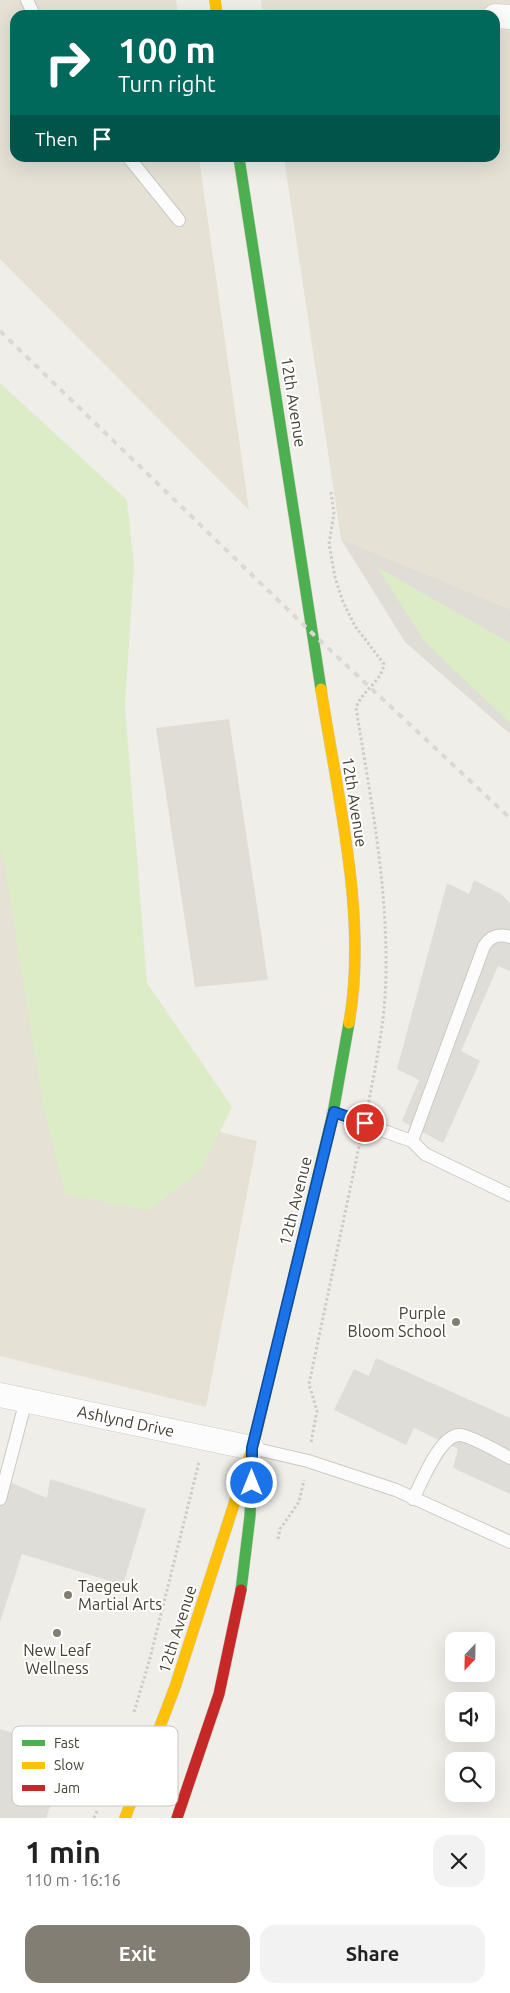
<!DOCTYPE html>
<html lang="en">
<head>
<meta charset="utf-8">
<style>
	:root { --surface:#fff; --page:#f2f2f2; --text:#222; --muted:#767676; --accent:#827e73 }
	body { margin:0; font-family:Ubuntu,sans-serif; background:var(--page); color:var(--text); height:100vh; display:flex; flex-direction:column; font-size:19px; white-space:nowrap }
	* { box-sizing:border-box; margin:0 }
	p { font-size:16px; color:var(--muted) }
	.icon { flex:none; width:28px; height:28px; fill:none; stroke:currentColor; stroke-width:2; stroke-linecap:round; stroke-linejoin:round }
	.map { position:relative; height:1818px; overflow:hidden }
	.sheet { display:flex; flex-direction:column; background:var(--surface); flex:1 }
	.sheet>* { flex:none }
	.hud { position:absolute; left:10px; top:10px; width:490px; height:152px; border-radius:15px; box-shadow:0 5px 20px #0002; background:#00695c; color:#fff; overflow:hidden }
	.needle { width:32px; rotate:202deg }
	.fabs { position:absolute; left:445px; top:1632px; display:grid; gap:10px }
	.fabs a { display:grid; place-items:center; width:50px; height:50px; border-radius:10px; background:var(--surface); box-shadow:0 5px 20px #0002; font-size:25px }
	.pin { position:absolute; display:grid; place-items:center; width:42px; height:42px; color:#fff; margin:-21px; border:2px solid #fff; border-radius:50%; box-shadow:0 1px 5px #0007 }
	.me { position:absolute; width:55px; margin:-28px; rotate:0deg; stroke-linejoin:round; filter:drop-shadow(0 0 4px #0008) }
	.turn { display:flex; align-items:center; gap:18px; height:105px; padding:0 25px; font-size:22px }
	.turn .icon { width:65px; height:65px; stroke-width:2.5 }
	.turn b { display:block; font-size:35px; line-height:42px }
	.then { display:flex; align-items:center; height:48px; padding:0 25px; background:#0003; gap:10px; font-size:19px }
	.round { display:grid; place-items:center; flex:none; width:52px; height:52px; border-radius:15px; background:var(--page) }
	.head { display:flex; align-items:center; justify-content:space-between; height:85px; padding:0 25px }
	h1 { font-size:30px; font-weight:700; line-height:38px }
	.action { display:flex; gap:10px; margin-top:auto; padding:10px 25px }
	.action a { flex:1; height:58px; border-radius:15px; background:var(--accent); color:#fff; font-size:20px; font-weight:700; line-height:58px; text-align:center }
	.action a+a { background:var(--page); color:var(--text) }
	.map>svg:first-child { display:block }
	.residential { fill:#e5e1d5 }
	.industrial { fill:#e0ddd6 }
	.green { fill:#dbecc7 }
	.parking { fill:#dfddd8 }
	.lines { fill:none; stroke-linecap:round; stroke-linejoin:round }
	.lane-casing { stroke:#cccac4; stroke-width:14 }
	.street-casing { stroke:#cccac4; stroke-width:25 }
	.fast-casing { stroke:#d0ccbf; stroke-width:12 }
	.slow-casing { stroke:#d0ccbf; stroke-width:12 }
	.jam-casing { stroke:#d0ccbf; stroke-width:12 }
	.path { stroke:#ceccc7; stroke-width:3; stroke-dasharray:2.5 2.5; stroke-linecap:butt }
	.lane { stroke:#fdfcfc; stroke-width:12 }
	.street { stroke:#fdfcfc; stroke-width:24 }
	.fast { stroke:#4caf50; stroke-width:11 }
	.slow { stroke:#ffc107; stroke-width:11 }
	.jam { stroke:#c62828; stroke-width:11 }
	.rail { stroke:#d9d9d8; stroke-width:4; stroke-dasharray:6 6; stroke-linecap:butt }
	.route-casing { stroke:#114b97; stroke-width:12 }
	.route { stroke:#1a73e8; stroke-width:9 }
	.poi-dot { fill:#827e73; stroke:#fff; stroke-width:2 }
	.labels { text-anchor:middle; dominant-baseline:central; stroke-width:4; stroke-linejoin:round; paint-order:stroke }
	.street-label { font-size:16px; fill:#464134; stroke:#fff }
	.poi-label { font-size:16px; fill:#464134; stroke:#fff; text-anchor:end }
	.key { fill:#fff; stroke:#c8c6c2; stroke-width:1 }
	.key-label { font-size:14px; fill:#464134 }
</style>
</head>
<body>
<div class="map">
<svg width="510" height="1818" viewBox="0 0 510 1818">
	<rect width="100%" height="100%" fill="#f0eee8"/>
	<!-- residential -->
	<g class="residential">
		<polygon points="0,0 176,0 178,15 15,15 15,158 199,158 249,510 0,259"/>
		<polygon points="261,0 510,0 510,609 341,539 284,158 495,158 495,15 263,15"/>
		<polygon points="0,397 75,1098 257,1141 206,1407 0,1356"/>
	</g>
	<!-- industrial -->
	<g class="industrial">
		<polygon points="341,539 510,609 510,734 405,642"/>
		<polygon points="229,719 268,980 195,987 156,728"/>
	</g>
	<!-- green -->
	<g class="green">
		<polygon points="0,383 127,500 134,565 125,706 147,983 232,1107 201,1170 149,1211 65,1194 43,1107 4,862 0,850"/>
		<polygon points="377,567 510,643 510,723 425,642"/>
	</g>
	<!-- parking -->
	<g class="parking">
		<polygon points="474,880 501,894 510,903 510,971 498,966 461,1051 480,1061 443,1143 402,1121 419,1080 397,1069 447,883 469,894"/>
		<polygon points="376,1358 510,1418 510,1494 453,1468 458,1449 414,1428 406,1445 334,1410 354,1369 369,1376"/>
		<polygon points="0,1478 47,1498 50,1479 146,1509 123,1585 22,1554 0,1622"/>
		<polygon points="0,1729 42,1742 39,1760 60,1780 46,1818 0,1818"/>
	</g>
	<g class="lines">
		<!-- lane casing -->
		<g class="lane-casing">
			<g id="lane">
				<polyline points="27,0 34,15"/>
				<polyline points="129,158 179,220"/>
				<polyline points="333,1113 412,1141 425,1154 510,1195"/>
				<path d="M412,1141L484,946C490,937 498,933 510,937"/>
				<polyline points="252,1448 308,1461 396,1490 510,1542"/>
				<polyline points="0,1499 26,1400"/>
				<path d="M413,1499C421,1484 440,1434 460,1435C471,1436 499,1452 510,1458"/>
			</g>
		</g>
		<!-- street casing -->
		<g class="street-casing">
			<g id="street">
				<polyline points="495,16 510,17"/>
				<polyline points="0,1395 252,1448"/>
			</g>
		</g>
		<!-- fast casing -->
		<g class="fast-casing">
			<g id="fast">
				<polyline points="239,158 321,689"/>
				<polyline points="254,1442 333,1113 349,1023"/>
				<polyline points="241,1590 250,1516 252,1474"/>
			</g>
		</g>
		<!-- slow casing -->
		<g class="slow-casing">
			<g id="slow">
				<polyline points="215,0 217,15"/>
				<path d="M321,689C337,794 368,918 349,1023"/>
				<polyline points="125,1818 175,1687 254,1442"/>
			</g>
		</g>
		<!-- jam casing -->
		<g class="jam-casing">
			<polyline id="jam" points="177,1818 219,1694 241,1590"/>
		</g>
		<!-- path -->
		<g class="path">
			<path d="M331,492L334,513L329,544L335,577L343,602L355,626L384,664C381,683 362,690 356,708C370,794 387,881 386,969C386,1015 377,1060 368,1105"/>
			<polyline points="311,1442 317,1411 309,1384 360,1142"/>
			<polyline points="278,1539 280,1529 299,1502 304,1480"/>
			<polyline points="134,1712 149,1662 199,1462"/>
			<polyline points="94,1818 98,1809"/>
		</g>
		<!-- lane -->
		<use href="#lane" class="lane"/>
		<!-- street -->
		<use href="#street" class="street"/>
		<!-- fast -->
		<use href="#fast" class="fast"/>
		<!-- slow -->
		<use href="#slow" class="slow"/>
		<!-- jam -->
		<use href="#jam" class="jam"/>
		<!-- rail -->
		<polyline class="rail" points="0,331 313,634 510,818"/>
	</g>
	<g class="lines">
		<!-- route casing -->
		<g class="route-casing">
			<polyline id="route" points="252,1483 252,1448 334,1112 365,1123"/>
		</g>
		<!-- route -->
		<use href="#route" class="route"/>
	</g>
	<!-- markers -->
	<g class="poi-dot">
		<circle cx="456" cy="1322" r="5"/>
		<circle cx="68" cy="1595" r="5"/>
		<circle cx="57" cy="1633" r="5"/>
	</g>
	<g class="labels">
		<!-- street labels -->
		<g class="street-label">
			<text transform="translate(294 402) rotate(81)">12th Avenue</text>
			<text transform="translate(355 802) rotate(81)">12th Avenue</text>
			<text transform="translate(295 1201) rotate(-76)">12th Avenue</text>
			<text transform="translate(126 1421) rotate(12)">Ashlynd Drive</text>
			<text transform="translate(177 1629) rotate(-72)">12th Avenue</text>
		</g>
		<!-- poi labels -->
		<g class="poi-label">
			<text x="446" y="1313">Purple<tspan x="446" dy="18">Bloom School</tspan></text>
			<text x="78" y="1586" text-anchor="start">Taegeuk<tspan x="78" dy="18">Martial Arts</tspan></text>
			<text x="57" y="1650" text-anchor="middle">New Leaf<tspan x="57" dy="18">Wellness</tspan></text>
		</g>
	</g>
	<!-- legend -->
	<rect x="12" y="1726" width="166" height="80" rx="8" class="key"/>
	<rect x="22" y="1740" width="23" height="6" fill="#4caf50"/>
	<rect x="22" y="1762" width="23" height="7" fill="#ffc107"/>
	<rect x="22" y="1785" width="23" height="6" fill="#c62828"/>
	<g class="key-label">
		<text x="54" y="1748">Fast</text>
		<text x="54" y="1770">Slow</text>
		<text x="54" y="1793">Jam</text>
	</g>
</svg>
<div class="fabs">
<a><svg class="needle" viewBox="-14 -14 28 28"><path d="M0-13l5 13h-10z" fill="#e53935"/><path d="M0 13l5-13h-10z" fill="#767676"/></svg></a>
<a><svg class="icon" aria-label="sound" viewBox="0 0 24 24"><path d="M4 9h4l5-4v14l-5-4H4zM17 9q2 3 0 6"/></svg></a>
<a><svg class="icon" aria-label="search" viewBox="0 0 24 24"><circle cx="10" cy="10" r="6"/><path d="M15 15l6 6"/></svg></a>
</div>
<div class="pin" style="left:365px;top:1123px;background:#d93025"><svg class="icon" aria-label="arrive" viewBox="0 0 24 24"><path d="M6 21V4h12l-3 4 3 4H6"/></svg></div>
<svg class="me" style="left:252px;top:1483px" viewBox="-20 -20 40 40"><circle r="17" fill="#1a73e8" stroke="#fff" stroke-width="3"/><path d="M0-11L8 9 0 5-8 9z" fill="#fff"/></svg>
<div class="hud">
<div class="turn"><svg class="icon" aria-label="right" viewBox="0 0 24 24"><path d="M7 20v-9h11M14 6l5 5-5 5"/></svg><div><b>100 m</b>Turn right</div></div>
<div class="then">Then<svg class="icon" aria-label="arrive" viewBox="0 0 24 24"><path d="M6 21V4h12l-3 4 3 4H6"/></svg></div>
</div>
</div>
<section class="sheet">
<div class="head"><div><h1>1 min</h1><p>110 m · 16:16</p></div><a class="round"><svg class="icon" aria-label="close" viewBox="0 0 24 24"><path d="M6 6l12 12M18 6L6 18"/></svg></a></div>
<div class="action"><a>Exit</a><a>Share</a></div>
</section>
</body>
</html>
